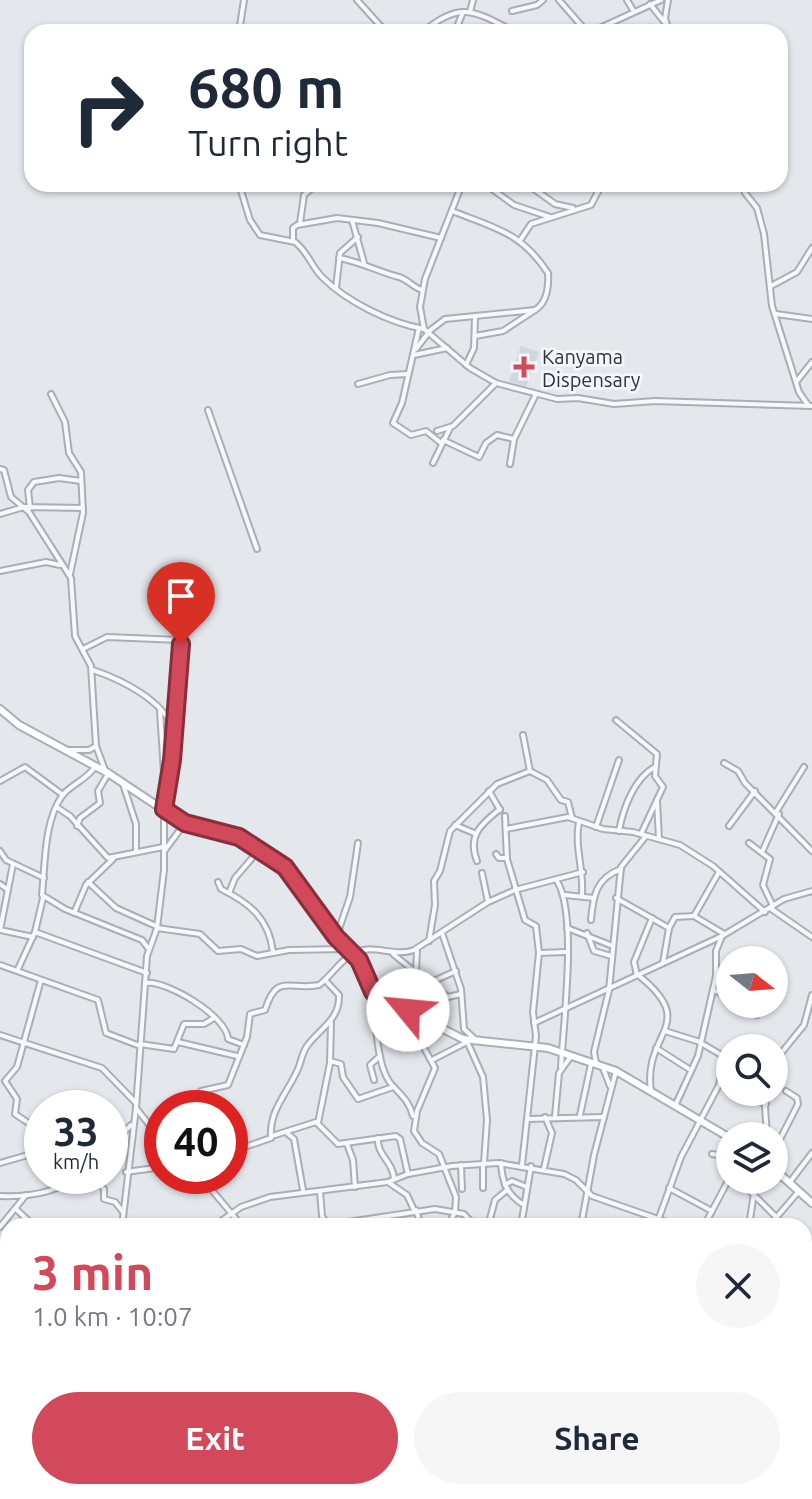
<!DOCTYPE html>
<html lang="en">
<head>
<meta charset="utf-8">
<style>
	:root { --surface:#fff; --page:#f6f6f7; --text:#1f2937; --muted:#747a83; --accent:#d1495b }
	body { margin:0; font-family:Ubuntu,sans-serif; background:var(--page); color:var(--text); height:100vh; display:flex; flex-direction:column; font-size:30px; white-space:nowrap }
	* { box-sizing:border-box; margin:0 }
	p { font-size:26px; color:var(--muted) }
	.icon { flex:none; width:44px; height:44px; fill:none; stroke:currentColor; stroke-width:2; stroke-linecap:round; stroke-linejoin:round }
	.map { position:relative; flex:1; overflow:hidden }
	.details { position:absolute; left:0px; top:1218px; width:812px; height:282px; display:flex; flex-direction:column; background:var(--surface); border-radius:24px 24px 0 0; box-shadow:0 2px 6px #0004 }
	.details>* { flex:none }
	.guide { position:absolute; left:24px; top:24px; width:764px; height:168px; border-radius:24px; box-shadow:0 2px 6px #0004; background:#fff; color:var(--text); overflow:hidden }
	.needle { width:52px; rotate:107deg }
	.buttons { position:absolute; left:716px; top:946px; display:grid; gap:16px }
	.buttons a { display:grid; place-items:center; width:72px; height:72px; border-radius:50%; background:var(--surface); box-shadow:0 2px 6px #0004; font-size:40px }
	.speed { position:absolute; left:24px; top:1090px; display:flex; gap:16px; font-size:40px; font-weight:700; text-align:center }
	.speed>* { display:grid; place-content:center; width:104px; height:104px; border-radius:50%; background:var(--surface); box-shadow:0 2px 6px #0004; line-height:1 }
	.speed small { font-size:20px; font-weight:400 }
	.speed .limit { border:12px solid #d22; background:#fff; color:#111 }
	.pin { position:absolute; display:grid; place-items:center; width:68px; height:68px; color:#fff; margin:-82px -34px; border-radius:50% 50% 50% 0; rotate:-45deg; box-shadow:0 0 8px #0007 }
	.pin .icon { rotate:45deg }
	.me { position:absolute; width:88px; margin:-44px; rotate:298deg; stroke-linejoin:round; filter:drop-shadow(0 0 6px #0008) }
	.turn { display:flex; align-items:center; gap:28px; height:168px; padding:0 32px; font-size:36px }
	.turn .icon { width:104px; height:104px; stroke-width:2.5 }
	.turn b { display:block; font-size:56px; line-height:68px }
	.round { display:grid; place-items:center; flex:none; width:84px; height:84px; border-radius:42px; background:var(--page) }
	.headline { display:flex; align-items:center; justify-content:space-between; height:136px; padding:0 32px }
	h1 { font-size:48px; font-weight:700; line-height:60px; color:var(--accent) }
	.primary-button { display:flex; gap:16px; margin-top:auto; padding:16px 32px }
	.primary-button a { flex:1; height:92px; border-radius:48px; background:var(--accent); color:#fff; font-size:32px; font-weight:700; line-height:92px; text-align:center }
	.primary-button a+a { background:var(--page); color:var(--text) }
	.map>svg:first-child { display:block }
	.built { fill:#d2d6de }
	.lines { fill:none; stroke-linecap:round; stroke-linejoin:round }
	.street-casing { stroke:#a9aeb7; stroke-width:8 }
	.secondary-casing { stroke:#a9aeb7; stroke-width:10 }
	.primary-casing { stroke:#a3abb8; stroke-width:12 }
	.street { stroke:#f7f8fa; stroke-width:4 }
	.secondary { stroke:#fff; stroke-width:6 }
	.primary { stroke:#fff; stroke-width:8 }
	.route-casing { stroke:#882f3b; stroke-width:20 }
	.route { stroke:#d1495b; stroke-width:14 }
	.poi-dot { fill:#d1495b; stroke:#f4f6f9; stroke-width:3 }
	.labels { text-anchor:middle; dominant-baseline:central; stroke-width:6; stroke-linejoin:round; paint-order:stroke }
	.poi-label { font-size:20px; fill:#2b3445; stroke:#f4f6f9; text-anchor:start }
</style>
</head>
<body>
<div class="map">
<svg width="812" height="1499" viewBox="0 0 812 1499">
	<rect width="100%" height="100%" fill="#e4e7ec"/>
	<!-- built -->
	<polygon class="built" points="521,346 539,352 526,387 509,381"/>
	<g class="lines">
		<!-- street casing -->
		<g class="street-casing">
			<g id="street">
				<polyline points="357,0 386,32"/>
				<polyline points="559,0 587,32"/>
				<polyline points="627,0 633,10"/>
				<polyline points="668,0 665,18 669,32"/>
				<polyline points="650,4 666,24"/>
				<polyline points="512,11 537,5 543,0"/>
				<polyline points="470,12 473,0"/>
				<polyline points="239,32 244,0"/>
				<path d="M423,32C460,0 475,11 515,32"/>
				<polyline points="455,32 463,12"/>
				<polyline points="591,32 661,0"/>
				<path d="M239,184L250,220L260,235L295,242C308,252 311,266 322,277C347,302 390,323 424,329"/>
				<polyline points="462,184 425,279 420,307 424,329 470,368 496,383 557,399 578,398 614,404 655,401 812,406"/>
				<polyline points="485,184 514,205 550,217"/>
				<polyline points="527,184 555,204 573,208"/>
				<polyline points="743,184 745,193 757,208 764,234 772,306 799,392 808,405"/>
				<polyline points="352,220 364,263"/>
				<polyline points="300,223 304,195 317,184"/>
				<polyline points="521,239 531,224 591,205 602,184"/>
				<polyline points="293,241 293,228 297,225 337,218 378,223 441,238"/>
				<path d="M339,258C361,262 379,272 399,277C407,279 414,288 422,290"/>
				<polyline points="771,286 797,272 812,248"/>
				<polyline points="336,288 340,253 358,237"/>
				<polyline points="776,314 812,319"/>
				<polyline points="419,328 402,403 393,423 411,435 426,431 441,443"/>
				<path d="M428,332L445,319L535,310C547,303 549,286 548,273C521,232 495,228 452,211"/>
				<polyline points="475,336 503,331 535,310"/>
				<polyline points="416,349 429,332"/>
				<polyline points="414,355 447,348"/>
				<polyline points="466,365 474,348 475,318"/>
				<polyline points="797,381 812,362"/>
				<polyline points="358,384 390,375 408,374"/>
				<polyline points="51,394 65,422 69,453 81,472 83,513 70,574"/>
				<polyline points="208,410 257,549"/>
				<polyline points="437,431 453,426 496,383"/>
				<polyline points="443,440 479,457 486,443 497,435 514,439"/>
				<polyline points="433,463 450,428"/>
				<polyline points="510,464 514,439 536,394"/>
				<polyline points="0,469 4,470 11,497 29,512 71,578 75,636 91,666 96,746 105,770"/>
				<polyline points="30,508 28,490 34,482 59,478 81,481"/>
				<polyline points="0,514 24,507 83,508"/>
				<polyline points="0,571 46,562 60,565"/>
				<polyline points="83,649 107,637 180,640"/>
				<path d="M93,670C122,680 161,699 174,729"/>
				<polyline points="160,711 165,788"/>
				<polyline points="616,720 657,754 655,776 663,787 641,834"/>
				<polyline points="523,735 530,771 547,780 561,800 568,802 572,818"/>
				<polyline points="68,750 89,750 96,746"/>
				<polyline points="724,763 738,771 745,783 812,851"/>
				<path d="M95,767C85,781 70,785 62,796C44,821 45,865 42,895L65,909L142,940L148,948"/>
				<polyline points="0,781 25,767 63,795"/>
				<polyline points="123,784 136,824 136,851"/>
				<polyline points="489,791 500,810"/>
				<polyline points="657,801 659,839"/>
				<polyline points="58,808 70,816 108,858 163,847"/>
				<polyline points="776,812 804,767"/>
				<polyline points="505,816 507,859 525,920 536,926 539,953 533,1012 536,1036 522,1165"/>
				<path d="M579,822C574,846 584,869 582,895"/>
				<polyline points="455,825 474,833"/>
				<polyline points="77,826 80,818 100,803 98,791 108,774"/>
				<polyline points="729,826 755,791"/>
				<polyline points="596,827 619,760"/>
				<polyline points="506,829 568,817 603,829 633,832 680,845 713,866 765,912"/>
				<path d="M619,831C623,809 634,778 655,767"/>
				<polyline points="749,843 770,859 763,885 773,906"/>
				<polyline points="165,850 185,823"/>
				<polyline points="763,850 779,814"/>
				<polyline points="0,851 6,860 44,878"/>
				<polyline points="496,854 499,858 507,858"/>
				<path d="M477,861C467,836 481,824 500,809"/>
				<polyline points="719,872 694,916 724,934"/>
				<polyline points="482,873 488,902"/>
				<path d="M557,881C578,915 563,1025 561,1067"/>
				<polyline points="88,882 116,908 156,926"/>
				<path d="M218,882L221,889C250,903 269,919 273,952"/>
				<polyline points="0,884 8,890"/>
				<polyline points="229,893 235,878 259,850"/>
				<polyline points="565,895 594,898"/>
				<polyline points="616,898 669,928"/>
				<polyline points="770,908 812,937"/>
				<polyline points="74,913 86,885 113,859"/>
				<path d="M591,920C593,896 596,878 621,869"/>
				<polyline points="157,928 200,934 218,951 241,949 257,956 289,950 346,949"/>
				<polyline points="567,928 613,946"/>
				<polyline points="0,930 13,864"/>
				<polyline points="0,930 33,937"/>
				<polyline points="35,932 147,973"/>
				<polyline points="442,933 461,989 464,1029 475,1039"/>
				<polyline points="587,933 594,951 611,956"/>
				<polyline points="337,935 350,897 358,843"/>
				<polyline points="429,941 435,905 434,881 440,871 450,831 497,784 530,771"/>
				<polyline points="539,953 566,952"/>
				<polyline points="393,954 414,971 418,982 408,1010"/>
				<polyline points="663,963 669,928 675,917 694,916"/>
				<polyline points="0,965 98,1000 106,1033 140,1046"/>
				<polyline points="18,969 35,932 43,898"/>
				<polyline points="416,972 417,949"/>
				<polyline points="637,975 634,962 652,918"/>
				<path d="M638,975C701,1025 642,1032 651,1091"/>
				<polyline points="41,980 17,1067 5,1081 17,1099 15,1114 42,1132"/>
				<path d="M146,983C166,980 227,1016 228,1039L244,1045"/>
				<polyline points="429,983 448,997 461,994"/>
				<polyline points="418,988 456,971"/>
				<polyline points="713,990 730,997"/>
				<path d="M376,996C374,1018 377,1069 392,1085C402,1096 409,1101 413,1116"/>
				<polyline points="741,1004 757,1015"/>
				<polyline points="404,1011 435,1068 417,1111 414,1131 422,1143 439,1154 456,1197 455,1212 448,1226"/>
				<polyline points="534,1023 722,936"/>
				<polyline points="665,1031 700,1042"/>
				<polyline points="0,1035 102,1068 136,1103"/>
				<polyline points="466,1039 483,1077 487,1120 484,1163"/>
				<polyline points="178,1042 237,1056"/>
				<polyline points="701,1043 730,1060"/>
				<polyline points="140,1044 174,1049 184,1024 204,1024 214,1018"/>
				<polyline points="656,1048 689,1069"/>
				<polyline points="432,1060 467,1042"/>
				<polyline points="330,1061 341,1064 343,1077 358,1099 393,1087"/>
				<polyline points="774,1062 804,1025 812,995"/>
				<polyline points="596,1063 594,1052 609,990 621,867 646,836"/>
				<polyline points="603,1068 610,1086"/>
				<polyline points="374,1080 370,1065 380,1056"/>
				<polyline points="732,1092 766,1104"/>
				<polyline points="764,1092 767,1136"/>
				<polyline points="675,1106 698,1056 716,976 716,951 722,936 784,899 812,891"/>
				<polyline points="136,1108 162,1141"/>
				<path d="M201,1108L198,1096L201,1091L228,1085L247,1037L250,1014L265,1010C277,972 289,991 319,985C331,976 339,962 352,954C371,942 394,958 414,950L488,902L515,890L583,872"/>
				<polyline points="580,1115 591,1064"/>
				<polyline points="555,1116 559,1073 571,1056"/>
				<polyline points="528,1119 604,1117"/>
				<polyline points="318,1123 330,1063 331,1023"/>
				<polyline points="287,1133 294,1139 303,1190"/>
				<polyline points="272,1136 316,1122 338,1144 396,1136 400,1139 408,1174"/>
				<path d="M378,1138C376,1154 394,1163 394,1179"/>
				<polyline points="347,1144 353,1160 355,1187"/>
				<polyline points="110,1146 131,1125"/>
				<polyline points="774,1151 798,1104 797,1098 786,1091"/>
				<path d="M230,1152L271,1138C269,1110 287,1094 298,1069C301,1062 302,1053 307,1046C320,1028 340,1020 339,995L325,980"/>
				<polyline points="712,1154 730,1157"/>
				<polyline points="0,1163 42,1151"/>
				<polyline points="483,1163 483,1188"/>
				<path d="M501,1163C502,1182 507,1195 524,1205"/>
				<polyline points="461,1165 462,1189"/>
				<polyline points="544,1168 552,1133 545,1117"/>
				<polyline points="126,1172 162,1167"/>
				<polyline points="92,1176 104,1189 104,1199 115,1202 123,1212"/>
				<polyline points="200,1176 242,1226"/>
				<polyline points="739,1180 777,1218"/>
				<polyline points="388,1182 407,1195 414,1210"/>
				<polyline points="790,1182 812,1153"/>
				<polyline points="505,1185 512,1181 527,1187"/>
				<polyline points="669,1188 712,1211"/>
				<polyline points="320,1191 322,1216 328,1226"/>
				<path d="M0,1196C26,1197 57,1193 77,1176"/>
				<polyline points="17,1210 34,1226"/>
				<polyline points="416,1210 421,1226"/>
				<polyline points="328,1225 435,1209 464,1214 475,1226"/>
				<polyline points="122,1226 136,1108 147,956 157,928 164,870 164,803 172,760 180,667 178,619 183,597"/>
				<polyline points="214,1226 241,1207 270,1197 388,1182 408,1174 452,1166 498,1163 564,1174 576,1180 592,1196 678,1226"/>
				<polyline points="306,1226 307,1226"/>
				<polyline points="315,1226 327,1224"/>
				<polyline points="488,1226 495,1200 507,1190"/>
				<polyline points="521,1226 531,1166"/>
				<polyline points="581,1226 594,1155 616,1071"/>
				<polyline points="656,1226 681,1157 719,1085 725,1057"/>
				<polyline points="704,1226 730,1177"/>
				<polyline points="749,1226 754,1193"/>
				<polyline points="769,1226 799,1191"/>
				<polyline points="0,1227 26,1195"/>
				<polyline points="804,1287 812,1278"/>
				<polyline points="804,1311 812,1305"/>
				<polyline points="0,1327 8,1330"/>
				<polyline points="804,1341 812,1340"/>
				<polyline points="804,1350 812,1353"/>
				<polyline points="804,1397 812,1395"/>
				<polyline points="0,1400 8,1393"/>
				<polyline points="804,1435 812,1481"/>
				<polyline points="0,1450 8,1452"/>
				<polyline points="4,1451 5,1499"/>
				<polyline points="156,1492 186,1499"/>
				<polyline points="435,1492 436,1499"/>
				<polyline points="532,1492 550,1499"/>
				<polyline points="613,1492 615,1499"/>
				<polyline points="637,1492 645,1499"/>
				<polyline points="761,1492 762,1499"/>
				<polyline points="37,1499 45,1492"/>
				<polyline points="84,1499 87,1492"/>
				<polyline points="96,1499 97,1492"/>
				<polyline points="366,1499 367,1492"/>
				<polyline points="494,1499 496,1492"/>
				<polyline points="566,1499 568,1492"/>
				<polyline points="655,1499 656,1492"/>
				<polyline points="807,1499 812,1498"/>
			</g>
		</g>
		<!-- secondary casing -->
		<g class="secondary-casing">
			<g id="secondary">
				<polyline points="0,709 19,725 108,773 177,819 239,837 276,860 314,903 342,944 359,960 376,995 463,1039 548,1048 616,1071 730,1138"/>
				<polyline points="774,1169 812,1203"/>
			</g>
		</g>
		<!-- primary casing -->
		<g class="primary-casing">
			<g id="primary">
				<polyline points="0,1333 8,1337"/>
				<polyline points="331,1492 348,1499"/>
			</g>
		</g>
		<!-- street -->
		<use href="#street" class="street"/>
		<!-- secondary -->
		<use href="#secondary" class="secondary"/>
		<!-- primary -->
		<use href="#primary" class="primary"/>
	</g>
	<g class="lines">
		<!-- route casing -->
		<g class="route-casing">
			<polyline id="route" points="181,644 172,760 164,809 185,823 239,837 285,867 336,937 359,960 373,992 408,1010"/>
		</g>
		<!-- route -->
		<use href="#route" class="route"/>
	</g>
	<!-- markers -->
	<path class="poi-dot" d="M520 355h8v8h8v8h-8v8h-8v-8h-8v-8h8z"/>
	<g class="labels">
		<!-- poi labels -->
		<g class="poi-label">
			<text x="542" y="356">Kanyama<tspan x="542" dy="23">Dispensary</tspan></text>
		</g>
	</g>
</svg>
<div class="buttons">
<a><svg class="needle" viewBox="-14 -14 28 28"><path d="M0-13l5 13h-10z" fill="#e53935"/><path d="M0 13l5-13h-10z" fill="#747a83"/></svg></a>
<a><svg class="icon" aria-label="search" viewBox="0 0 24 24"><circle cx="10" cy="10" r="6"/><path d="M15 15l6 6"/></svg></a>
<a><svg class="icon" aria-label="layers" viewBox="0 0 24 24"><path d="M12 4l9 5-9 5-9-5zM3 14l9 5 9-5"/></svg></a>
</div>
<div class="speed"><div>33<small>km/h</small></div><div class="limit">40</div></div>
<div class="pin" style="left:181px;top:644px;background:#d93025"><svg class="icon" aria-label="arrive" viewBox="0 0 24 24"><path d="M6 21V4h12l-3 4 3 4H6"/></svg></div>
<svg class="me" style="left:408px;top:1010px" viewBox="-20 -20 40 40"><circle r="19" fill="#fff"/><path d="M0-13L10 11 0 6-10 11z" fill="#d1495b"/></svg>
<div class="guide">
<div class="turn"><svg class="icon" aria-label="right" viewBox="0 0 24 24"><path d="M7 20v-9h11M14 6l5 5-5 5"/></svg><div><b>680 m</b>Turn right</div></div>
</div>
<section class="details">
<div class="headline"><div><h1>3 min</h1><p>1.0 km · 10:07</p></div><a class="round"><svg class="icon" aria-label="close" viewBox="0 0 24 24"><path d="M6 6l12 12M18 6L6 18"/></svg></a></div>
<div class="primary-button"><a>Exit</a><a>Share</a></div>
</section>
</div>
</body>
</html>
